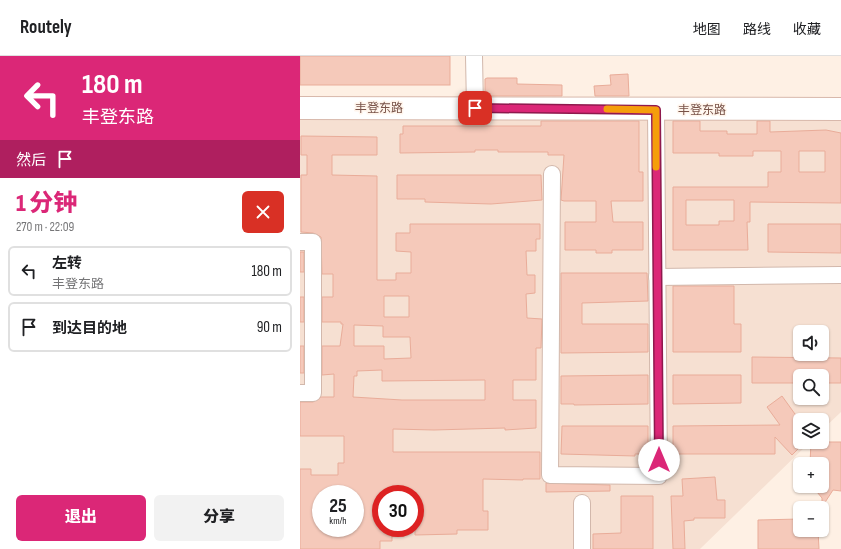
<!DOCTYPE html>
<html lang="zh">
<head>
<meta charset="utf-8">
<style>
	:root { --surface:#fff; --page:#f2f2f2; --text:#202124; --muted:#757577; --line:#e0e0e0; --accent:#db2777 }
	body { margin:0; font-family:"Sofia Sans Condensed","Noto Sans SC",sans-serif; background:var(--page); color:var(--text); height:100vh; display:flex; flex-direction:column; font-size:15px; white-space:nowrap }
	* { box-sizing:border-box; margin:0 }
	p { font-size:13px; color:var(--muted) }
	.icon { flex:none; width:22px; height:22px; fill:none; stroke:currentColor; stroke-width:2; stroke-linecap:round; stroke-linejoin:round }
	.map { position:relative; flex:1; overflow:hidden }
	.panel { display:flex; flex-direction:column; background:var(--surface); width:300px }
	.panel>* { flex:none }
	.hud { background:#db2777; color:#fff; overflow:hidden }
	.controls { position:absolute; left:493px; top:269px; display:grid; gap:8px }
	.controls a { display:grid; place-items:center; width:36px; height:36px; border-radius:6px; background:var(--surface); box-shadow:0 1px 3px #0004; font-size:20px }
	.speed { position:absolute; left:12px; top:429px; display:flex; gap:8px; font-size:20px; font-weight:700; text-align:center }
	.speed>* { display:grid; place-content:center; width:52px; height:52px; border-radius:50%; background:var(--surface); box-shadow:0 1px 3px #0004; line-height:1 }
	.speed small { font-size:10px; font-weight:400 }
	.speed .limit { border:6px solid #d22; background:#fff; color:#111 }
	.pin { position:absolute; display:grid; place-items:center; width:34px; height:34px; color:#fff; margin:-17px; border-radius:8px; box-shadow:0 2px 6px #0006 }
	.me { position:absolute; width:44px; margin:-22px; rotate:0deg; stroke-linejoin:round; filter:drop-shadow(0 0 3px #0008) }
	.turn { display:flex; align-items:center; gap:14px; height:84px; padding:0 16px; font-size:18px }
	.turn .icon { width:52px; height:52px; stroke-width:2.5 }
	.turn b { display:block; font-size:28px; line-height:34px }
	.then { display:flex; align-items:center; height:38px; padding:0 16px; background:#0003; gap:8px; font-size:15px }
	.round { display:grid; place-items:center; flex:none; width:42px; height:42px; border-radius:6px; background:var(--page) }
	.summary { display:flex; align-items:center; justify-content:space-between; height:68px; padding:0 16px }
	h1 { font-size:24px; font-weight:800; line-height:30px; color:var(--accent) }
	.action { display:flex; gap:8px; margin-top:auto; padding:8px 16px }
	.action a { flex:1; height:46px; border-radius:6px; background:var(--accent); color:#fff; font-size:16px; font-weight:800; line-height:46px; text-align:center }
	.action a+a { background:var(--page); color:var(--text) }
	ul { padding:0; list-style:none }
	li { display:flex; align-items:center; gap:12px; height:50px; margin:0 8px 6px; padding:0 8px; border:2px solid var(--line); border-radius:6px }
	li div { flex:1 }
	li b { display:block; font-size:15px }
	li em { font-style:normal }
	header { display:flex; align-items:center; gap:24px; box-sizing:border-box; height:56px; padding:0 20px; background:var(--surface); border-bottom:1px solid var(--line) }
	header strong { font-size:19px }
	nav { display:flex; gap:22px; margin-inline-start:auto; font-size:14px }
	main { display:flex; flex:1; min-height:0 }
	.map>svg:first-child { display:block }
	.residential { fill:#f6e0d2; fill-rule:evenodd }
	.building { fill:#f5c9ba; stroke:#e9ac99; fill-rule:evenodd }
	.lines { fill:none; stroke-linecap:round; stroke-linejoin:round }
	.street-casing { stroke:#d2b8ac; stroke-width:18 }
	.secondary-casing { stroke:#d8b8ab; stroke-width:24 }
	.street { stroke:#fff; stroke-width:16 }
	.secondary { stroke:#fff; stroke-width:22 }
	.route-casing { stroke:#8e194d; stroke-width:10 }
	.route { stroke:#db2777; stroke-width:7 }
	.slow { stroke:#f59e0b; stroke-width:7 }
	.labels { text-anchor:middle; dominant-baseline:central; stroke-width:3; stroke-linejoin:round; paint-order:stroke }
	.street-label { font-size:12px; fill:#785248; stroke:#fff5ec }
</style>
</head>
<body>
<header>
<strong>Routely</strong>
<nav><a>地图</a><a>路线</a><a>收藏</a></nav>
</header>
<main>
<section class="panel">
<div class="hud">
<div class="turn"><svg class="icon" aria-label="left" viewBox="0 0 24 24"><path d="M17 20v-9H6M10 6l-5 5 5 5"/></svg><div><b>180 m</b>丰登东路</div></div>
<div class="then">然后<svg class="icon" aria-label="arrive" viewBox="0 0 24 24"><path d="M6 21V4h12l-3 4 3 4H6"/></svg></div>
</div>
<div class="summary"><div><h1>1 分钟</h1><p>270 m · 22:09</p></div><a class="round" style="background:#d93025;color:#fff"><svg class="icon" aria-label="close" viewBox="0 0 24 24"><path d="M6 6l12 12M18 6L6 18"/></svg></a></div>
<ul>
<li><svg class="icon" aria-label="left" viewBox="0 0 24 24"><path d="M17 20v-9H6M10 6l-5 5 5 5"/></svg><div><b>左转</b><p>丰登东路</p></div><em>180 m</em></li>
<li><svg class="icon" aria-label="arrive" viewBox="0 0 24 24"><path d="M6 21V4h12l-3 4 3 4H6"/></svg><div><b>到达目的地</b></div><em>90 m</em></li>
</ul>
<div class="action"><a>退出</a><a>分享</a></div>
</section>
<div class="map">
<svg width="541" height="493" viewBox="0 0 541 493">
	<rect width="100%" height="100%" fill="#fef0e4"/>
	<!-- residential -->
	<path class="residential" d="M0,57L541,58V356L522,374V364H500V386H510L400,493H0ZM500,276H522V298H500ZM500,320H522V342H500ZM21,438H55V472H21ZM81,438H115V472H81Z"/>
	<!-- building -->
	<g class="building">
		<rect x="0" y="0" width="150" height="29"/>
		<polygon points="328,18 329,40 295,40 294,30 311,29 310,19"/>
		<polygon points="187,22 217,22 217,28 262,29 262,40 185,40 185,23"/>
		<polygon points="241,65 339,65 339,116 343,116 343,145 311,145 313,166 343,166 343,194 312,194 312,197 296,197 296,194 265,194 265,166 296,166 296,145 264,145 261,144 264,99 248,99 248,96 198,96 198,94 175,94 175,96 100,97 100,78 103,78 103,70 241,70"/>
		<path d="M373,65H400V75H427V78H457V65H470V76L526,74L541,77V147L450,146V166H447L448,194H373V131H468V116H481V95H453V100H419V97H373ZM499,95H525V116H499ZM386,144H434V165H419V169H386Z"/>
		<path d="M1,80L77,81V99H32V119L77,120V224H96V217H111V196L96,195V177H110V168H240V183H236V195H226L227,219H235V237L226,238L227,262L242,263L241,292H236V324H213V344H236V372L205,374V372L134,374L93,373V396H240V423H223V424L183,423V455H188V474H157V478L115,479V438H81L80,472H92V485H80V493H0V413H11V419H38V407H44V380H0V346H13L21,341H34V318L22,319V290H40L43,268H41V266H22V241H33V218H22L21,181L13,177L1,176V119H7V99H1ZM84,240H109V261H84ZM54,269L83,270V281H110L111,302L84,303V290H54ZM82,314V325L185,324V344H102L53,341L54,320H57V315ZM21,438H55V472H21Z"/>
		<polygon points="97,119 241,119 242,144 191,148 125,146 125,143 97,143"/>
		<polygon points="468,168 541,168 541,197 468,196"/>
		<rect x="0" y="196" width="4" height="20"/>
		<polygon points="261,217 347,217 348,245 282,247 282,268 348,268 348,296 261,297"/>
		<polygon points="373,230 434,230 434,268 441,268 441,296 373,296"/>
		<rect x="0" y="241" width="4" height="25"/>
		<rect x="0" y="290" width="4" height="27"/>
		<polygon points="452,301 541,302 541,327 522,327 522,320 500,320 500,327 452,327"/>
		<polygon points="348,319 348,348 274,349 274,348 261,348 261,320"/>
		<polygon points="373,319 441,319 441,347 373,348"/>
		<polygon points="482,340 500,365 500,391 492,399 475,381 475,398 373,398 373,370 480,369 467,351"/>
		<polygon points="262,370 348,370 348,398 335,398 335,400 261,398"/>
		<polygon points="511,386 541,386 541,435 533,434 522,451 522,442 512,430 522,430 522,408 510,408"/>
		<polygon points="415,421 417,444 425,444 425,462 394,462 394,464 384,465 385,493 373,493 371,440 383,440 382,423"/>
		<polygon points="246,427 310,429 310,435 246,436"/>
		<polygon points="321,440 353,440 353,493 293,493 293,478 321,477"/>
		<polygon points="500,463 500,474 518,474 519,493 458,493 458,464"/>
	</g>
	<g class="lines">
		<!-- street casing -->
		<g class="street-casing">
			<g id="street">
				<polyline points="174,0 175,52"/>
				<polyline points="252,118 250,419 359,420 356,54"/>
				<polyline points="0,186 13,186 13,337 0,337"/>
				<polyline points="357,221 541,219"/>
				<polyline points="282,447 282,493"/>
			</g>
		</g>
		<!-- secondary casing -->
		<g class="secondary-casing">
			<polyline id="secondary" points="0,52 541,53"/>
		</g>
		<!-- street -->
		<use href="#street" class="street"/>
		<!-- secondary -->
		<use href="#secondary" class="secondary"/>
	</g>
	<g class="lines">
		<!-- route casing -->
		<g class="route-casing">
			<polyline id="route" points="175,52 356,54 359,404"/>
		</g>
		<!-- route -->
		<use href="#route" class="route"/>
		<!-- slow -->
		<polyline class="slow" points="307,53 356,54 356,111"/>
	</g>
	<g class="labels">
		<!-- street labels -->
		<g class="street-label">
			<text x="79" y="52">丰登东路</text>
			<text x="402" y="54">丰登东路</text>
		</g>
	</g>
</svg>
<div class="controls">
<a><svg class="icon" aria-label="sound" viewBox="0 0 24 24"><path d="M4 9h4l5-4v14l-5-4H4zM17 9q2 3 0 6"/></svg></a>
<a><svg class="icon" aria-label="search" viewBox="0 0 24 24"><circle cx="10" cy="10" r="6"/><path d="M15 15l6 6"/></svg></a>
<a><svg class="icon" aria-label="layers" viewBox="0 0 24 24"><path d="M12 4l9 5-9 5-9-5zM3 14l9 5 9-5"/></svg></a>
<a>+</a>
<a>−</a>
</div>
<div class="speed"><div>25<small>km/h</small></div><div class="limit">30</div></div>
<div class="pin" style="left:175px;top:52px;background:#d93025"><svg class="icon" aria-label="arrive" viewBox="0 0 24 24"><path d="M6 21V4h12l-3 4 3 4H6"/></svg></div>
<svg class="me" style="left:359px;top:404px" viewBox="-20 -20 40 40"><circle r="19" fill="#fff"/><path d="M0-13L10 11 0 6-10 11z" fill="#db2777"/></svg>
</div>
</main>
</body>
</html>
